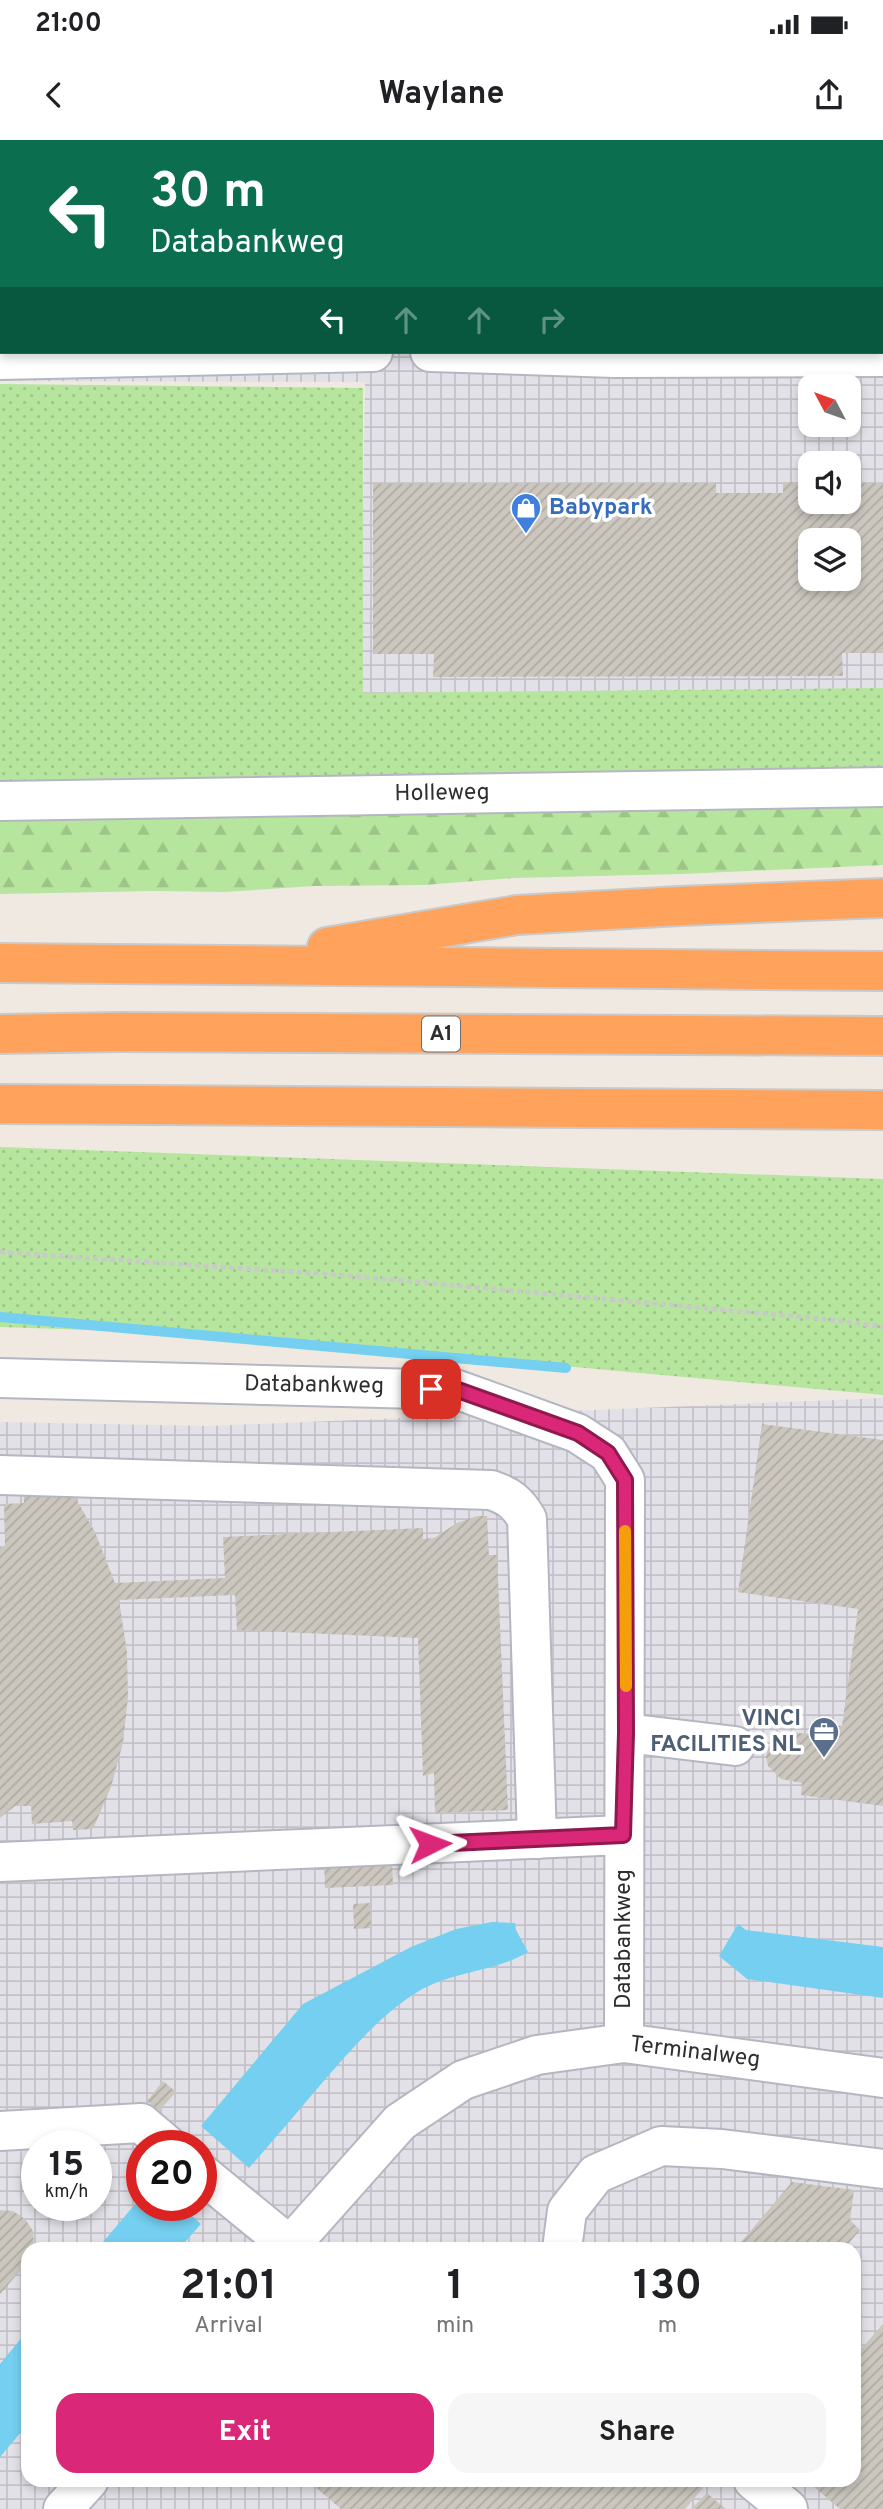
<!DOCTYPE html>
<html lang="en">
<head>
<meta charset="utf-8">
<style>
	:root { --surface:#fff; --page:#f6f6f6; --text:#202124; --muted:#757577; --accent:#db2777 }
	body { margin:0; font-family:Overpass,sans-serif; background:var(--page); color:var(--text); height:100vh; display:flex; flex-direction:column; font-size:26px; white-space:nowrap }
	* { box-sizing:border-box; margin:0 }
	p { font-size:23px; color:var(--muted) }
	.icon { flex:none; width:38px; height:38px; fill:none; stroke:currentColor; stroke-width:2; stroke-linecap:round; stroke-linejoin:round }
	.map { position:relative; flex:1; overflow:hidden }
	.sheet { position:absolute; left:21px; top:2102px; width:840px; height:245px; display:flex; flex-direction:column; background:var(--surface); border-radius:21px; box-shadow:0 4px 10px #0003 }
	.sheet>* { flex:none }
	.banner { position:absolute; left:0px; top:0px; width:884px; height:214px; box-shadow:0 4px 10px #0003; background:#0b6e4f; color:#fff; overflow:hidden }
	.needle { width:46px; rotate:311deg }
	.fabs { position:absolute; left:798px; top:234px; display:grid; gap:14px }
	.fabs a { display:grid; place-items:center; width:63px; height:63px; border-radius:14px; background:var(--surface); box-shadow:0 4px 10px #0003; font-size:35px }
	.speed { position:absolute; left:21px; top:1990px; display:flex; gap:14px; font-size:35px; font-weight:700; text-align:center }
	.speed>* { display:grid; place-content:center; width:91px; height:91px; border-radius:50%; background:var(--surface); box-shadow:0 4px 10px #0003; line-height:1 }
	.speed small { font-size:18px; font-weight:400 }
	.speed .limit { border:10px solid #d22; background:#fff; color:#111 }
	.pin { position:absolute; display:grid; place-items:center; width:60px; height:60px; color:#fff; margin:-30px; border-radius:14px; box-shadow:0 4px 10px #0006 }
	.me { position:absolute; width:77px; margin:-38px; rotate:87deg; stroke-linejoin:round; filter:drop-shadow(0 0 5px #0008) }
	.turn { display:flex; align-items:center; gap:24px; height:147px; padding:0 35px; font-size:32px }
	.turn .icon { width:91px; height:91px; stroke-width:2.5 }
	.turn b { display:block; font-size:49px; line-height:60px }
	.lanes { display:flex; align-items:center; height:66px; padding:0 35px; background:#0003; justify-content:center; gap:35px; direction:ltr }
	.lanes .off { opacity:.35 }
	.eta { display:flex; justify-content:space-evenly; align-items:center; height:119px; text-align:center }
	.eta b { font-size:42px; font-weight:700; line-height:49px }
	.button { display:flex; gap:14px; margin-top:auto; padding:14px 35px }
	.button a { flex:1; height:80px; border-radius:21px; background:var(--accent); color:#fff; font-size:28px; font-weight:700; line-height:80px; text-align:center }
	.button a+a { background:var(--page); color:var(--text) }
	.status { display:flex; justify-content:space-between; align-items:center; height:49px; padding:0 35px; background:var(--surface); direction:ltr }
	.status svg { height:19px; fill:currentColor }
	header { display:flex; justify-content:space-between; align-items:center; height:91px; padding:0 35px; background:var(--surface); font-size:32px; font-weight:700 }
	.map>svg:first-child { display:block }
	.industrial { fill:url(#industrial-grid); fill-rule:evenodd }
	.grass { fill:url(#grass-dots) }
	.forest { fill:url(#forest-firs) }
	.water { fill:#75cff0 }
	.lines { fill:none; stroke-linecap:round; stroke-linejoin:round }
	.stream { stroke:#75cff0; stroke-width:10 }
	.building { fill:url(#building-hatch); fill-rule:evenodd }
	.minor-casing { stroke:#b4b7c1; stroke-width:42 }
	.highway-casing { stroke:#c9c9c9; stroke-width:42 }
	.path { stroke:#c9c9c9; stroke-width:4.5; stroke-dasharray:5 3.5; stroke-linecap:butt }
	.minor { stroke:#fff; stroke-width:38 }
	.highway { stroke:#ffa35c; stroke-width:38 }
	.route-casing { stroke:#8e194d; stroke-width:18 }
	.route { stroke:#db2777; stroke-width:12 }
	.slow { stroke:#f59e0b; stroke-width:12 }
	.labels { text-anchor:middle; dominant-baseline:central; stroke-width:7; stroke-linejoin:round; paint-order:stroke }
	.shield { fill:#fff; stroke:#6d6d6d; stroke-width:2 }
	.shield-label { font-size:21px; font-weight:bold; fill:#2e2e2e }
	.shop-label { font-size:23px; font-weight:bold; fill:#366cbe; stroke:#fff; text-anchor:start }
	.street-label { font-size:23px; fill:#2e2e2e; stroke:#fff }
	.service-label { font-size:23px; font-weight:bold; fill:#4e5e75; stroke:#fff; text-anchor:end }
</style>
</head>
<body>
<div class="status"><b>21:00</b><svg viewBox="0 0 49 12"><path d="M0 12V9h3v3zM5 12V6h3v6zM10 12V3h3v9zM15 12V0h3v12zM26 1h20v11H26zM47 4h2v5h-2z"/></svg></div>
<header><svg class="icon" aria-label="back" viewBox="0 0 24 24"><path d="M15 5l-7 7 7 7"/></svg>Waylane<svg class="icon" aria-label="share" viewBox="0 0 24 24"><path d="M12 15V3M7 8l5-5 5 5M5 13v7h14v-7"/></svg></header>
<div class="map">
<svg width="883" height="2369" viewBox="0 0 883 2369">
	<defs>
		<pattern id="industrial-grid" width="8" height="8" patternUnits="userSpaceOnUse" patternTransform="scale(1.75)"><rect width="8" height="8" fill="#e3e1e8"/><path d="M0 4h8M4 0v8" fill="none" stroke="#c3c1c7"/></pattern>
		<pattern id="grass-dots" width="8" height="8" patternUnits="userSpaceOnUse" patternTransform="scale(1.75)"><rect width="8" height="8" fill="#b6e59e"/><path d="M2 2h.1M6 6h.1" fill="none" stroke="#9dc588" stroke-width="1.8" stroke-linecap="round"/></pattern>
		<pattern id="forest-firs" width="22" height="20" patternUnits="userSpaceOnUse" patternTransform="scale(1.75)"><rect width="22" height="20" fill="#b6e59e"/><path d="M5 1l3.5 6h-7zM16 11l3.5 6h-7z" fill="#9dc588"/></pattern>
		<pattern id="building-hatch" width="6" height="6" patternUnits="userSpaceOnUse" patternTransform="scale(1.75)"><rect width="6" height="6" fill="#cbc7bf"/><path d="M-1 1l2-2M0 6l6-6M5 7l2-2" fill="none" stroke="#afaba4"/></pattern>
	</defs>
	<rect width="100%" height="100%" fill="#efe9e1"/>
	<!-- industrial -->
	<g class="industrial">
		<path d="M0,0H883V609L359,637L365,242L0,241ZM2,2H882V212H2ZM810,247H849V285H810ZM810,324H849V362H810ZM810,401H849V439H810Z"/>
		<path d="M883,1258V2369H0V1282L209,1286ZM37,2006H96V2065H37ZM142,2006H201V2065H142ZM28,2109H854V2340H28Z"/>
	</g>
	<!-- grass -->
	<g class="grass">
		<polygon points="710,0 883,0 883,200 882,2 707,2"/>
		<polygon points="0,244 363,248 363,553 883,548 883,636 0,647"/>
		<polygon points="0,1007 883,1039 883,1255 209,1194 0,1187"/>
	</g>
	<!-- forest -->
	<polygon class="forest" points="883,658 883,725 682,734 514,738 424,745 314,746 225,752 153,751 0,754 0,672"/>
	<!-- water -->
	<g class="water">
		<path d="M492,1782L515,1783L516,1790L528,1812C495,1832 453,1831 419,1851C381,1874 351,1910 322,1943C298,1971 274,2000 249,2028L201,1986L303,1864L411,1807L456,1789Z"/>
		<polygon points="738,1784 746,1790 883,1807 883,1858 747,1839 719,1816"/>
		<polygon points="142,2056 142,2065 179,2065 201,2084 179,2109 97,2109"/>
		<polygon points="28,2190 28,2284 0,2317 0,2224"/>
	</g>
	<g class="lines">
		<!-- stream -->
		<polyline class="stream" points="0,1177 566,1228"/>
	</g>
	<!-- building -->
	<g class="building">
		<path d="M783,342L810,343V362H849V343H883V513H842L843,536L433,537L434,514H373V344L716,343V353H783ZM810,401H849V439H810Z"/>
		<polygon points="762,1284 883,1300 883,1666 801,1655 802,1643 781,1639 768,1626 766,1617 768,1608 778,1595 789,1592 809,1594 811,1583 842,1586 858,1469 738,1452"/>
		<polygon points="68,1345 95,1392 115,1443 225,1438 223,1397 423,1388 423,1399 434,1398 457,1383 477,1376 487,1376 489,1415 497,1415 508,1670 435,1673 434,1633 423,1636 418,1498 237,1490 235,1455 119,1460 127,1512 128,1557 123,1603 111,1647 93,1689 73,1690 72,1681 32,1684 31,1666 15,1666 0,1678 0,1407 5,1407 4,1364 24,1363 24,1347"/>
		<polygon points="392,1716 393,1745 325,1748 324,1718"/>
		<polygon points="370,1763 371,1788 354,1789 353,1764"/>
		<polygon points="163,1941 176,1952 159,1971 147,1961"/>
		<polygon points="792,2042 854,2050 850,2080 860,2090 844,2109 735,2109"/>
		<polygon points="0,2070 13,2071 25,2079 33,2091 34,2105 34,2109 28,2109 28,2122 0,2154"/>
		<polygon points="883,2184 883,2369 840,2369 806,2340 854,2340 854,2217"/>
		<polygon points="307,2340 693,2340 703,2348 685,2369 341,2369"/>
		<polygon points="707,2353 708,2354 726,2369 691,2369"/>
	</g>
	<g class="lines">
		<!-- minor casing -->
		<g class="minor-casing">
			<g id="minor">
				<polyline points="349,0 350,2"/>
				<polyline points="680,2 682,0"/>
				<polyline points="430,212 615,218 883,217"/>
				<polyline points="0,220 373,212"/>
				<polyline points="0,661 883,647"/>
				<polyline points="0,1238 458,1250 577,1293 608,1313 625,1340 624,1903"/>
				<path d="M0,1335L491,1350C509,1356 517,1362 527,1379L537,1699"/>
				<polyline points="626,1593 735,1606"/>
				<polyline points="0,1722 623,1695"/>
				<polyline points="0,1991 141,1983 168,2006"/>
				<polyline points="201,2033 289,2105"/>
				<polyline points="287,2109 400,1982 463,1940 537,1915 624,1903 883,1938"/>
				<polyline points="562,2109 567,2071 596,2034 661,2006 722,2009 883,2029"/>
				<polyline points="753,2340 788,2369"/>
				<polyline points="63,2369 89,2340"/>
			</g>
		</g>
		<!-- highway casing -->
		<g class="highway-casing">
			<g id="highway">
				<polyline points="327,807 517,775 680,766 883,758"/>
				<polyline points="0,823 883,831"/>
				<polyline points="0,894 119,892 883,896"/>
				<polyline points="0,964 883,970"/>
			</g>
		</g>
		<!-- path -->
		<polyline class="path" points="0,1112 340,1135 825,1179 883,1187"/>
		<!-- minor -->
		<use href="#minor" class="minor"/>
		<!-- highway -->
		<use href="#highway" class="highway"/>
	</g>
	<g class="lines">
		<!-- route casing -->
		<g class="route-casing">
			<polyline id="route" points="430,1704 623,1695 626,1593 625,1340 608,1313 578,1293 458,1250 431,1249"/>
		</g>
		<!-- route -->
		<use href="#route" class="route"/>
		<!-- slow -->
		<polyline class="slow" points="625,1391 626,1546"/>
	</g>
	<!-- icons -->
	<defs>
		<g id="shop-pin" transform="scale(1.575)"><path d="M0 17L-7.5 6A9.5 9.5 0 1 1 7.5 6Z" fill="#3f7fe0" stroke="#fff"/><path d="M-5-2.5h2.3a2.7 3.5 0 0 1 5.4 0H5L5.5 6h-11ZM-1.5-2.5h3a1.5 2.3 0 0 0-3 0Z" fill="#fff"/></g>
		<g id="office-pin" transform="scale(1.575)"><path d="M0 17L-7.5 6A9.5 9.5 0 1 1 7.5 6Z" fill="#5c6f8a" stroke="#fff"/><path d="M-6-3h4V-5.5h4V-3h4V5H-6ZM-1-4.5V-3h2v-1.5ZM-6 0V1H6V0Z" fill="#fff"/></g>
	</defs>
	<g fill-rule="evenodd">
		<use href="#shop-pin" x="526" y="368"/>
		<use href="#office-pin" x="824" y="1592"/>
	</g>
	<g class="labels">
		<!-- shield labels -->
		<rect class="shield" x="422" y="876.5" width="38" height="35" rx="5"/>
		<g class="shield-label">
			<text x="441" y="894">A1</text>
		</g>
		<!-- shop labels -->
		<g class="shop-label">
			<text x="549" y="368">Babypark</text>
		</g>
		<!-- street labels -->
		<g class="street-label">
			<text transform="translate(442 654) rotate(-1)">Holleweg</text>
			<text transform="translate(314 1246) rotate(1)">Databankweg</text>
			<text transform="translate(624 1799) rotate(-90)">Databankweg</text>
			<text transform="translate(695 1913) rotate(7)">Terminalweg</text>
		</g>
		<!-- service labels -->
		<g class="service-label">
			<text x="801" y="1579">VINCI<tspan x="801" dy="26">FACILITIES NL</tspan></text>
		</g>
	</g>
</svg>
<div class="fabs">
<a><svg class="needle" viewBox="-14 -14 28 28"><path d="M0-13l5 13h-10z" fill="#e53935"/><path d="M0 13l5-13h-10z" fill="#757577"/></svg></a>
<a><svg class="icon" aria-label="sound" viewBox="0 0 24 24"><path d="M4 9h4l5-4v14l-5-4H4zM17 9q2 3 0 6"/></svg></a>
<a><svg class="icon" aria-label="layers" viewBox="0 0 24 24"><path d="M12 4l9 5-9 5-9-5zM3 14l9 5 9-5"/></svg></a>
</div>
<div class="speed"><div>15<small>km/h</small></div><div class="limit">20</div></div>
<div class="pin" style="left:431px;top:1249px;background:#d93025"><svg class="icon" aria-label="arrive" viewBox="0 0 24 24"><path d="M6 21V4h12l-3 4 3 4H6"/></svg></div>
<svg class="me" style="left:430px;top:1704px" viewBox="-20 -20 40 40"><path d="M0-17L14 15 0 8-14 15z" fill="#db2777" stroke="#fff" stroke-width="4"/></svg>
<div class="banner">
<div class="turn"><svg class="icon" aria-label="left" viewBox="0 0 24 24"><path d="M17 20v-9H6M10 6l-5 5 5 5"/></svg><div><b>30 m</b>Databankweg</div></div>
<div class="lanes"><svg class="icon" aria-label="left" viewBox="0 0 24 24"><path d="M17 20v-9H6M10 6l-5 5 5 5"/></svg><svg class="icon off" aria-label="ahead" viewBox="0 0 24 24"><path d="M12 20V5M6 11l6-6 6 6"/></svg><svg class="icon off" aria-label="ahead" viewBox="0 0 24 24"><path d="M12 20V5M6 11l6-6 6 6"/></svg><svg class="icon off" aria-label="right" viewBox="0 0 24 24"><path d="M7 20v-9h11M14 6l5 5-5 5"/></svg></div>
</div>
<section class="sheet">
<div class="eta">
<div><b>21:01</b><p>Arrival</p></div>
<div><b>1</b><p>min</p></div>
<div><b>130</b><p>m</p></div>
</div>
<div class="button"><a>Exit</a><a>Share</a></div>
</section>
</div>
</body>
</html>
